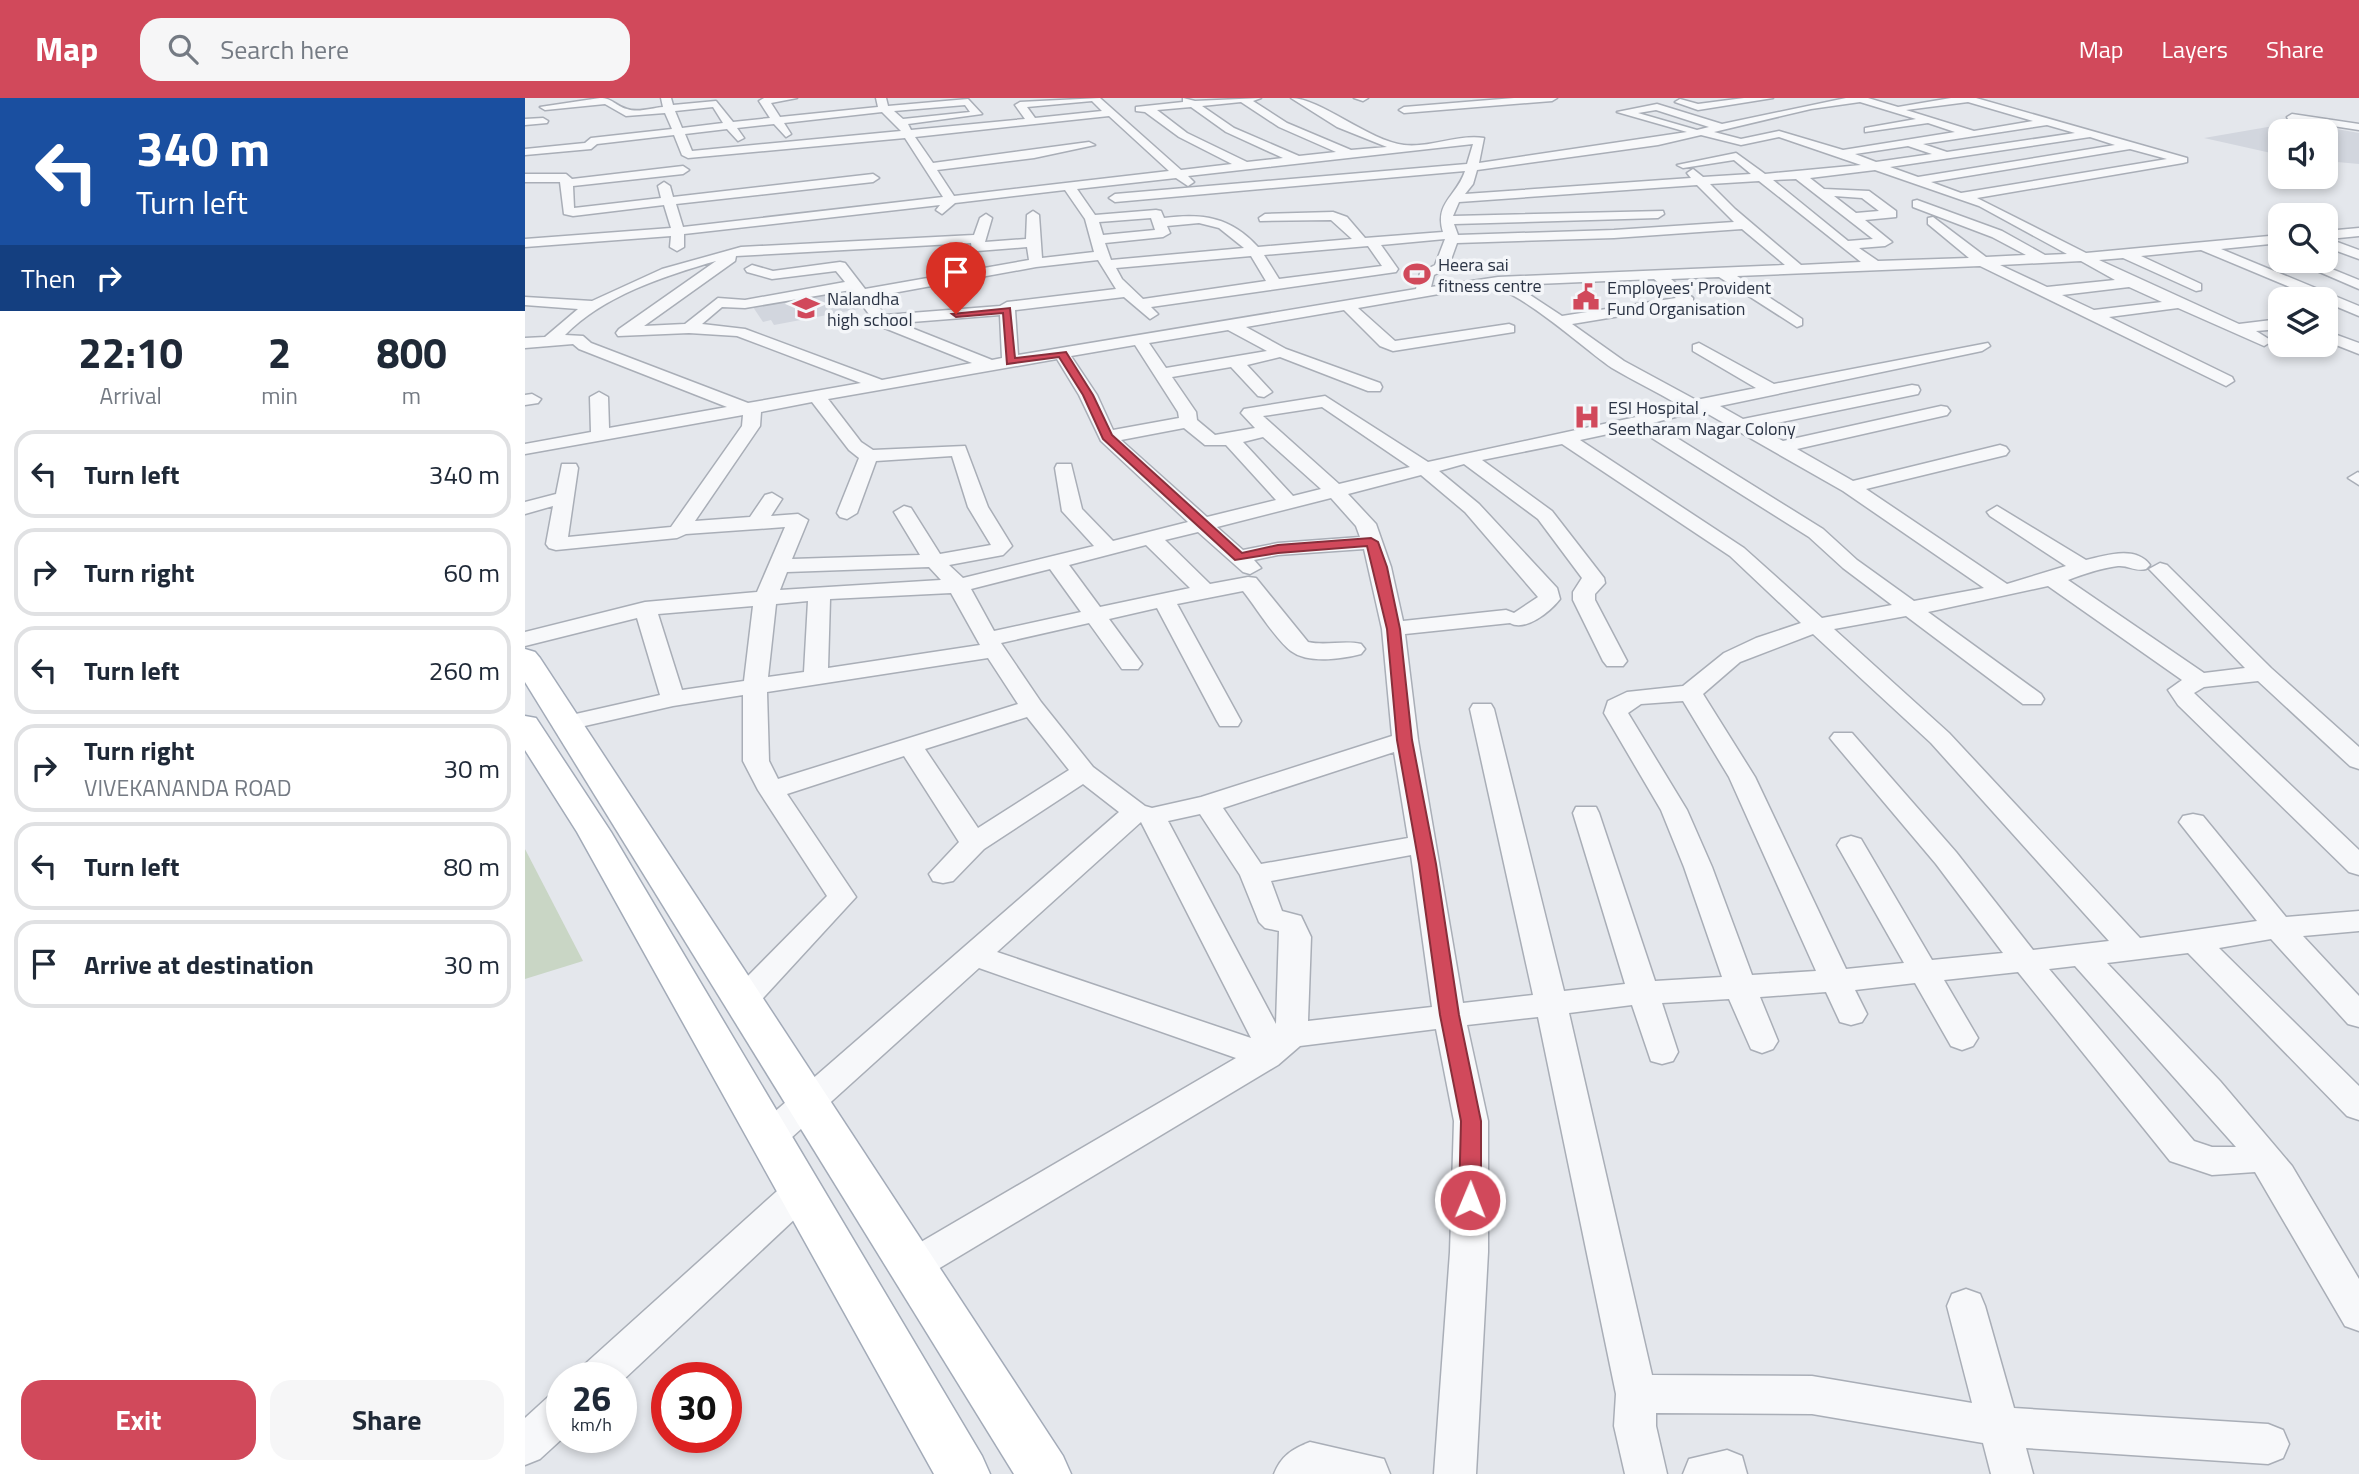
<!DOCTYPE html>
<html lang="en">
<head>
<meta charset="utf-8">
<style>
	:root { --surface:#fff; --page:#f6f6f7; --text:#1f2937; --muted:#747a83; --line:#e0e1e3; --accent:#d1495b }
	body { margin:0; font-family:"Titillium Web",sans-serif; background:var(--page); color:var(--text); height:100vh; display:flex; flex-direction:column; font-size:26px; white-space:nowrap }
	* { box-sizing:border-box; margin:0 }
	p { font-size:23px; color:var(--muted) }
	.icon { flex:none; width:38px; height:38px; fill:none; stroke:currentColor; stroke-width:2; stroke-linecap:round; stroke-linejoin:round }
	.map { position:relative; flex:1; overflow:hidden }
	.details { display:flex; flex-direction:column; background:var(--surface); width:525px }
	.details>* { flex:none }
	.guide { background:#1a4fa0; color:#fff; overflow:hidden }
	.tools { position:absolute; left:1743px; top:21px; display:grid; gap:14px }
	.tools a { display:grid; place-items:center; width:70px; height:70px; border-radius:14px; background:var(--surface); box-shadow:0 4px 10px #0003; font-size:35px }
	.speed { position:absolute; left:21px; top:1264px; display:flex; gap:14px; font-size:35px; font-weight:700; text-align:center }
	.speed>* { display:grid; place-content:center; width:91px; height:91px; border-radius:50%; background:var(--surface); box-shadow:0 4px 10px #0003; line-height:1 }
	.speed small { font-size:18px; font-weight:400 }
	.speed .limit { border:10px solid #d22; background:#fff; color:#111 }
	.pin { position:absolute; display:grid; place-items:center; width:60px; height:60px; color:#fff; margin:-72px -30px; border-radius:50% 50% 50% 0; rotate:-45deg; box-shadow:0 0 7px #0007 }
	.pin .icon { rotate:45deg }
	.me { position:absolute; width:77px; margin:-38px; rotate:1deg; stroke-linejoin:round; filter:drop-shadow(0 0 5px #0008) }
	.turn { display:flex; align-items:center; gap:24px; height:147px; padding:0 21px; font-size:32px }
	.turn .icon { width:91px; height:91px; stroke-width:2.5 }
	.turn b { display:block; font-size:49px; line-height:60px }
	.then { display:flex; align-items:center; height:66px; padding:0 21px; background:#0003; gap:14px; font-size:26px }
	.eta { display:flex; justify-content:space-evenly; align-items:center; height:119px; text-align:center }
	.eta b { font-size:42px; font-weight:700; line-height:49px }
	.primary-button { display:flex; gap:14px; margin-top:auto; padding:14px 21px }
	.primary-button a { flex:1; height:80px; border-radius:21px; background:var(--accent); color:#fff; font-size:28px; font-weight:700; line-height:80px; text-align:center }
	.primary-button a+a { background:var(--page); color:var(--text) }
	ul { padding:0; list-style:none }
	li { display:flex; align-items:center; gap:21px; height:88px; margin:0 14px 10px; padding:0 7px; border:4px solid var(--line); border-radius:21px }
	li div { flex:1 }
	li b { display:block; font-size:26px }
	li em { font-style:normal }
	header { display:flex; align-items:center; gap:42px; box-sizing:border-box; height:98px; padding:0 35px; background:var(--accent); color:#fff }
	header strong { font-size:33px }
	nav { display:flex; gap:38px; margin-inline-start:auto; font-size:24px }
	.search { width:490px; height:63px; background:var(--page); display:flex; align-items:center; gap:18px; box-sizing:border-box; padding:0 24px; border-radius:21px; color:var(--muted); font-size:26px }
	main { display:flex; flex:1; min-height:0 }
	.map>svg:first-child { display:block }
	.built { fill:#d2d6de }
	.green { fill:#c9d6c5 }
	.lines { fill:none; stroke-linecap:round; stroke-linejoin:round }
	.minor-casing { stroke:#a9aeb7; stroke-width:3 }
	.major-casing { stroke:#a3abb8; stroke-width:3 }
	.minor { fill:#f7f8fa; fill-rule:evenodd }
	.major { fill:#fff; fill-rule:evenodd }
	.route { fill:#d1495b; stroke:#882f3b; stroke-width:2 }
	.labels { text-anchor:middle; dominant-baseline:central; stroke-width:7; stroke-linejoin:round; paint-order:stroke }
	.far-poi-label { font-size:18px; fill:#2b3445; stroke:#f4f6f9; text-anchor:start }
</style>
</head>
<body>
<header>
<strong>Map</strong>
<div class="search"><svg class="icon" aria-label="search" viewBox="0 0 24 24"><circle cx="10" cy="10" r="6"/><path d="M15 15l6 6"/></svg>Search here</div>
<nav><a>Map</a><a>Layers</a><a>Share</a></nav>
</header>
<main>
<section class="details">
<div class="guide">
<div class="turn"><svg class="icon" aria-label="left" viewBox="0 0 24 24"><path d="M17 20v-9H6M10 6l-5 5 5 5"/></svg><div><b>340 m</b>Turn left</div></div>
<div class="then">Then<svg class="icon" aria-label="right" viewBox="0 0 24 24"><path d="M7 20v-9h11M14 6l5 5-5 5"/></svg></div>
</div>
<div class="eta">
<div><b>22:10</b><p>Arrival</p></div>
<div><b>2</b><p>min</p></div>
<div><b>800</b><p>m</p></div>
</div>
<ul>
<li><svg class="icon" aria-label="left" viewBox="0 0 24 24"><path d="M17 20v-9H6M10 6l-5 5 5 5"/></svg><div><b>Turn left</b></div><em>340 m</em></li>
<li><svg class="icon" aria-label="right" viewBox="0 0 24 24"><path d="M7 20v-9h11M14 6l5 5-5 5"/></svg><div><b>Turn right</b></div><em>60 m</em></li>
<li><svg class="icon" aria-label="left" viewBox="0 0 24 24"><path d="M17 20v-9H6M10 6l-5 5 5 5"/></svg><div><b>Turn left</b></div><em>260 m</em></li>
<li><svg class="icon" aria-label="right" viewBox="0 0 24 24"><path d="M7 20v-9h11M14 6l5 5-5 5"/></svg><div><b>Turn right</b><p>VIVEKANANDA ROAD</p></div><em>30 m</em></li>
<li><svg class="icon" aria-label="left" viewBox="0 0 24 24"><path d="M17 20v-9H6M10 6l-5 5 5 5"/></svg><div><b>Turn left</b></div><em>80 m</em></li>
<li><svg class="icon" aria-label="arrive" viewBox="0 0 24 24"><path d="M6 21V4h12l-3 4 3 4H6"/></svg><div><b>Arrive at destination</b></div><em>30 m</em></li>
</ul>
<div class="primary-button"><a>Exit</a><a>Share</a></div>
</section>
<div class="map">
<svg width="1834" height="1376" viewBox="0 0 1834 1376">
	<rect width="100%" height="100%" fill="#e4e7ec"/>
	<!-- built -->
	<g class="built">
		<polygon points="1771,24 1834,35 1834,66 1801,63 1801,33 1755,33 1755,57 1679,40"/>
		<polygon points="318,194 334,211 249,227 246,222 238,224 228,209"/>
	</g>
	<!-- green -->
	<polygon class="green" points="0,751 58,863 0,881"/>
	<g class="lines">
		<!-- minor casing -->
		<g class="minor-casing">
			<g id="minor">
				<path d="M75,0C88,0 90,8 102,11C113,15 127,10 138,9L136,0H146L148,7L191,3L208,24L245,20L234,3L239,0H272L246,5L255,19L353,9L351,0H361L363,8L443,1L457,16L383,26L386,32L500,21L490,7L495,4L575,0L656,72L707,66L654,39L620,14L611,13V9L658,4V0L670,3L736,0L728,3L762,25L826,52L862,49L812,29L766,0C795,0 844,43 879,47C905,50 933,36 959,40L954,65L1162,34L1092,14L1132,6L1197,26L1321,0H1343L1373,9L1426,0H1451L1662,60V64L1658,65L1452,100L1561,155L1755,137V145L1696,151L1834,208V218L1676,152L1616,158L1676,186V192L1671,193L1598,160L1574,162L1714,226L1755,221V231L1731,233L1747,243L1739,248L1653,210L1584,219L1707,279L1709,283L1701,288L1455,168L1212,178L1277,221V227L1272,229L1194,179L1146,181L1168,200V206L1047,226L1099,263L1171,302L1231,290L1168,253V247L1174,245L1249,286L1463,245L1465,248L1457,253L1195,308L1218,321L1387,287L1393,288L1395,292L1393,296L1232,329L1258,343L1416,308L1422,309L1425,313L1422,317L1272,351L1328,383L1475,347L1481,349L1484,353L1481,357L1341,391L1482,486L1541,468L1465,418L1462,414L1472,408L1561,462C1580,458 1610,447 1625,467L1621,471C1611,474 1603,467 1593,468C1576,470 1559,476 1543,482L1679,575L1720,570L1624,471L1635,465L1642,467L1746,570L1834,649V671L1825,668L1733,583L1679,589L1669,595L1834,752V777L1824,774L1653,607L1643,592L1657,582L1523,488L1403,514L1516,596L1519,601L1516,606H1498L1381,518L1309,531L1424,635L1615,840L1732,823L1654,724L1658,718L1668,716L1678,718L1761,819L1834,813V833L1778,838L1834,898V929L1823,926L1746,841L1694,850L1834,988V1022L1822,1018L1663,855L1582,865L1695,983L1767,1068L1834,1181V1233L1820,1228L1730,1074L1687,1077L1645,1063L1493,874L1419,882L1453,940L1448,948L1437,952L1426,948L1390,885L1330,892L1342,916L1337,924L1326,927L1315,924L1301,894L1235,899L1253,943L1248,951L1237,955L1226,951L1204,901L1137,905L1153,954L1148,963L1137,966L1126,963L1107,907L1044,915L1127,1277L1287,1278L1447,1305L1422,1208L1427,1196L1441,1191L1455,1196L1460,1208L1489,1310L1743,1326L1758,1332L1764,1346L1758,1360L1743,1366L1501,1350L1508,1376H1466L1458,1345L1287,1316L1131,1315V1328L1142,1376H1100L1089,1328L1091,1296L1013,919L942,927L963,1023V1154L951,1376H909L925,1154L929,1023L911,931L775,948L753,967L398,1180L385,1185L372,1180L366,1169L372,1158L711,960L454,870L255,1050L243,1054L231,1050L226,1040L231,1030L594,714L558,686L459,751L428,783L418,785L408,783L404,776L434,744L379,658L262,696L331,799L229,910L218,913L207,910L202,902L207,894L302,798L233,692L218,663V597L148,608L42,632L33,630L30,625L33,620L135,597L112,520L0,548V534L120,504L232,494L260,429L161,436L152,440L31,452L24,450L21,446L28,408L0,416V404L31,396L37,366H51L53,370L43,439L146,429L217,328L218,317L0,356V346L66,334L65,299L74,294L83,299L84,330L202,309L54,251L48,246L0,250V240L20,239L53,211L0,207V199L67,203L137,171L216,149L449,137L455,120L461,116L467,120L460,144L501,141L502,117L508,113L514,117L517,160L569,154L560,121L540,92L430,105L417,116L411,112L415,107L159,136V149L152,153L145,149L146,138L0,149V141L146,130L139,107L48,118L39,116L35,84H0V76H41L47,81L158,68L164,72L158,76L48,88L49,110L136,100L133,88L139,84L145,88L148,99L348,76L354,80L348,84L151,106L158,129L418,99L380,40L163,60L157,57L149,37L72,46L66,51L0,57V51L60,45L66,40L147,31L140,15L101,18L80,6L20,12L15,9ZM567,3L577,13L510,20L502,9ZM716,4L754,29L811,54L774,58L709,30L677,8ZM1335,4L1391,21L1340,30V34L1403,25L1430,34L1318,52L1254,33L1216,41L1189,34L1286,11ZM1443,4L1508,23L1449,33L1381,12ZM440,7L445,14L378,21L369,13ZM188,9L198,25L157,30L150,13ZM666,9L701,34L758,60L722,64L662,35L632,12ZM1131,12L1184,29L1172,32L1113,15ZM357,14L376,33L167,53L160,36L202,31L213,43L219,40L212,30L249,26L261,39L266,36L259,25ZM584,18L644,73L429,98L412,72L509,60L570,47L564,44L408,65L390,39ZM1522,27L1550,35L1422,54L1398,46ZM1176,37L1216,47L1254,39L1336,67L1240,76L1211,55L1152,67L1158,70L1209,62L1226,76L1178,79L1168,71L1162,75L1166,80L940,96L948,86L952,72L1133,47ZM1565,39L1590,47L1393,79L1365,69ZM948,46L942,66L590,96L584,100L590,104L940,73C932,98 909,105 918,134L840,140L822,119L808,114L740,116L734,120L735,123L806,122L827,141L733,149C706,119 678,115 639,120L636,113L631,112L570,117L552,91L651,80L663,88L669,84L663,78ZM1383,48L1407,56L1351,64L1330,56ZM1605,51L1642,61L1436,95L1406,84ZM1350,72L1454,108L1542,156L1520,157L1477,133L1392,102L1388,103V109L1467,139L1501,157L1461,159L1408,119L1403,120V126L1444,160L1353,163L1334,150L1360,148L1367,144L1340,122L1371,119V113L1344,93L1299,91L1285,80ZM1271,81L1348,141L1323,143L1248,82ZM1234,83L1336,164L1276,167L1210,111L1185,86ZM1172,87L1209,124L1089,132L933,137L929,126L1133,120L1139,116L1138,113L928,118L934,104ZM1309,98L1337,100L1354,113L1331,115ZM626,120L630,132L578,137L574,124ZM674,125L694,130L719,150L586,162L580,145L638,139L645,135L642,128ZM1217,131L1260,167L973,179L906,189L909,177L923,170L932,145L1089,140ZM920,141L910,167L895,175L891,191L493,257L490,212L599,199L625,221L633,216L626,209L871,174L873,171L856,147ZM446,145L447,152L452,153L502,149L504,162L340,191L320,165L315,164L248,173L227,167L220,171L222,174L247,181L311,173L320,184L220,202L193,200L160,226L119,228L210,163L211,158ZM843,148L857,168L754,181L739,157ZM726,158L741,183L618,201L597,181L591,170ZM573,162L591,191L482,204L475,208L360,217L346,199L511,169ZM191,163L94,231L91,235L93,238L164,235L212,238L336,285L223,305L66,245L58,238L40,237C78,198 139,178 191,163ZM1556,163L1590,182L1522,189L1475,167ZM1129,181L1151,200L1037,218L990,187ZM960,188C990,187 1059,251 1087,270C1109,283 1132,294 1154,307L1111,319L903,364L800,298L719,311L716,315L730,330L690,337L672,322L671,314L647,279L706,269L733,298L739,299L747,294L722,267L755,259L843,293H855L857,289L855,285L761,251L721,229L819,212L855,248L868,253L989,234V228L984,226L870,243L833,210ZM1604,189L1637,204L1569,212L1537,197ZM326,192L352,227L447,265L357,282L220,231L177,226L197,209L220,210ZM475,217L477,260L467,262L374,225ZM703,232L742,253L641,270L624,245ZM610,247L653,314L654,320L588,332L572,297L546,258ZM532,261L554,297L576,343L663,424L588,443L557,411L546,366H532L530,370L537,413L569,448L438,480L424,467L478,457L487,448L463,409L440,348L348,352L336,344L303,301ZM287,304L324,352L334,360L312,415L315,419L322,421L332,415L351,363L427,358L443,409L466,447L415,456L386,410L379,408L369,414L395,457L267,461L283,422L273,416L246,418L257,401L247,395L240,397L225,419L170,423L235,328L236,314ZM797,309L885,369L814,386L738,318ZM1176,312L1318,393L1459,490L1389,503L1332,462L1298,431L1128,325ZM659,330L680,347H701L751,402L682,419L596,342ZM1111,330L1284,439L1318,470L1367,507L1297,520L1219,450L1055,342ZM738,339L796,391L768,398L718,344ZM1037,346L1205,458L1276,525L1231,540L1199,555L1158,588L1102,594L1083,603L1079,615L1136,712L1159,769L1197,879L1130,883L1074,715L1071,709H1051L1048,715L1100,886L1039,893L969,611L966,606H948L945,611L1008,897L938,905L893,642L880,536L985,525C1000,534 1025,514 1035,501L1032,490L954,406L914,373L939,366L1013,421L1057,480L1048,494V502L1078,563L1082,568H1098L1102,563L1070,502V496L1080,485L1079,480L1027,413L957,362ZM896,377L940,414L1013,499L989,515L981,512L878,523L866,469L851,426L823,396ZM806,400L831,428L835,439L753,445L718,452L692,429ZM673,434L718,474L725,476L736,470L729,462L753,457L839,451L857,531L867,638L676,699L627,710L620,708L568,669L516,604L476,545L564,525L597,571H613L617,566L584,521L632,510L692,623L695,628H713L716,623L652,506L718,493C731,509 750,541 766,553C783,566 817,561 836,556L840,551L836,546C819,542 801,548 783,544L731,480L723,479L685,486L640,442ZM621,447L665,490L575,509L544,467ZM404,469L416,482L255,492L262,474ZM525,471L556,514L469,533L446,491ZM426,495L455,547L303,570L305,501ZM283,503L279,574L243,579L251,506ZM228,508L219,583L157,592L133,516ZM1288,536L1406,645L1584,843L1508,852L1431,754L1327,635H1309L1305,640L1309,645L1411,766L1478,855L1407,862L1336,741L1326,738L1316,741L1312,747L1379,865L1321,871L1230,679L1178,596L1215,564ZM463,560L493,606L253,681L244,663L242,594ZM1158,603L1204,679L1291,873L1227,877L1187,769L1162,712L1103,615L1116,606ZM502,619L544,672L453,730L400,651ZM869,654L883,740L736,766L698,710ZM675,716L715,777L734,824L740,830L754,833L751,926L643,723ZM616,724L726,940L472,854ZM886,757L907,909L783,923L786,839L776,818L757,813L746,783ZM1550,868L1711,1049H1687L1669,1043L1524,871Z"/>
				<polygon points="829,0 843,0 838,3"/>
				<polygon points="989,0 1032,0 1027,3 879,15 874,12 879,9"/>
				<polygon points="1219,0 1248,0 1173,12 1150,4 1155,1 1173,6"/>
				<polygon points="1767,16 1834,26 1834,32 1763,21 1762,19"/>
				<polygon points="18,20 23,23 22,25 0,27 0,21"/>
				<polygon points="1834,130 1834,138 1804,141 1834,152 1834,161 1801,149 1801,133"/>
				<polygon points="1769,163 1787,163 1834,182 1834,191"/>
				<polygon points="1801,233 1834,245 1834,256 1801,243"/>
				<polygon points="7,296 16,301 13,305 0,307 0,297"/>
				<polygon points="1833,374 1834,375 1834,387 1823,380"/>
				<polygon points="274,1080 287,1085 292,1095 287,1105 96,1284 96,1279 54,1279 60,1266 261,1085"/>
				<polygon points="37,1294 39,1339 15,1361 0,1367 0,1320 23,1299"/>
				<path d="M785,1344L859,1361L865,1376H749C756,1358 767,1351 785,1344Z"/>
				<polygon points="1202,1352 1217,1358 1222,1376 1158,1376 1164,1361"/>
			</g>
		</g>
		<!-- major casing -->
		<g class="major-casing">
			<g id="major">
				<polygon points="0,551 10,554 15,560 538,1358 546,1376 489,1376 0,584"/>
				<polygon points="0,618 11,620 86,734 457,1358 465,1376 409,1376 52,734 0,652"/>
			</g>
		</g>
		<!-- minor -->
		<use href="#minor" class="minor"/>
		<!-- major -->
		<use href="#major" class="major"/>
	</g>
	<!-- route -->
	<polygon class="route" points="485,210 490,260 541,254 568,297 587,337 717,455 753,447 846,440 853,444 862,469 875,531 887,642 911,766 934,917 956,1023 956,1102 952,1108 945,1111 937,1108 934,1102 936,1023 915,917 894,766 872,642 862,531 842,448 753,455 710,462 578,341 558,297 534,259 482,266 478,215 431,219 427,216"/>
	<!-- icons -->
	<defs>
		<g id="stadium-bare" transform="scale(2.1)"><path d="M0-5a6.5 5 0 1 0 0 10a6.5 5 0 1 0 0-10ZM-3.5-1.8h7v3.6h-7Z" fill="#d1495b" stroke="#f4f6f9" stroke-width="2.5" paint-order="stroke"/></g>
		<g id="civic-bare" transform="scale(2.1)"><path d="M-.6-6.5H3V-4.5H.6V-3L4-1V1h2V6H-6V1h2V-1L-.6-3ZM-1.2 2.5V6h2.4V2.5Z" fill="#d1495b" stroke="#f4f6f9" stroke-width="2.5" paint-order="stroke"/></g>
		<g id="school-bare" transform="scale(2.1)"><path d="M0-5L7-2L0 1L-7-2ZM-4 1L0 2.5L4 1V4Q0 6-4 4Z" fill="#d1495b" stroke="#f4f6f9" stroke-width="2.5" paint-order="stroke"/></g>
		<g id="hospital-bare" transform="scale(2.1)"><path d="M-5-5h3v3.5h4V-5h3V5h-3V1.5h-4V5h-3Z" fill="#d1495b" stroke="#f4f6f9" stroke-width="2.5" paint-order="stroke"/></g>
	</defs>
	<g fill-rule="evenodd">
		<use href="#stadium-bare" x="892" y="176"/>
		<use href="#civic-bare" x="1061" y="199"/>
		<use href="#school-bare" x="281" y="210"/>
		<use href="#hospital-bare" x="1062" y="319"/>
	</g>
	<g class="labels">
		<!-- far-poi labels -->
		<g class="far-poi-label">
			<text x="913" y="166">Heera sai<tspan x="913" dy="21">fitness centre</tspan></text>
			<text x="1082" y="189">Employees' Provident<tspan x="1082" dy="21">Fund Organisation</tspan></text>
			<text x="302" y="200">Nalandha<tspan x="302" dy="21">high school</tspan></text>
			<text x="1083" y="309">ESI Hospital ,<tspan x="1083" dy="21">Seetharam Nagar Colony</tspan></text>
		</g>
	</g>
</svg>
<div class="tools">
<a><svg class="icon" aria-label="sound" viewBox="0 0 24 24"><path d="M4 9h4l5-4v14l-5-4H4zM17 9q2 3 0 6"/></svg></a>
<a><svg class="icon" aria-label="search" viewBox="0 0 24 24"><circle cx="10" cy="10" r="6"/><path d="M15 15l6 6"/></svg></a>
<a><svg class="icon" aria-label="layers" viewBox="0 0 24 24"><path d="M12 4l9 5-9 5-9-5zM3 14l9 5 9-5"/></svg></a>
</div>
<div class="speed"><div>26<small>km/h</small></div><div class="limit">30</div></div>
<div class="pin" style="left:431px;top:216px;background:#d93025"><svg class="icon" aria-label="arrive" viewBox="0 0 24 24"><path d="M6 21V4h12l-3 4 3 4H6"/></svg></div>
<svg class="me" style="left:945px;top:1102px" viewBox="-20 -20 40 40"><circle r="17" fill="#d1495b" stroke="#fff" stroke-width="3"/><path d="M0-11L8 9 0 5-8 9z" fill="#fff"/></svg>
</div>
</main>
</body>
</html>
